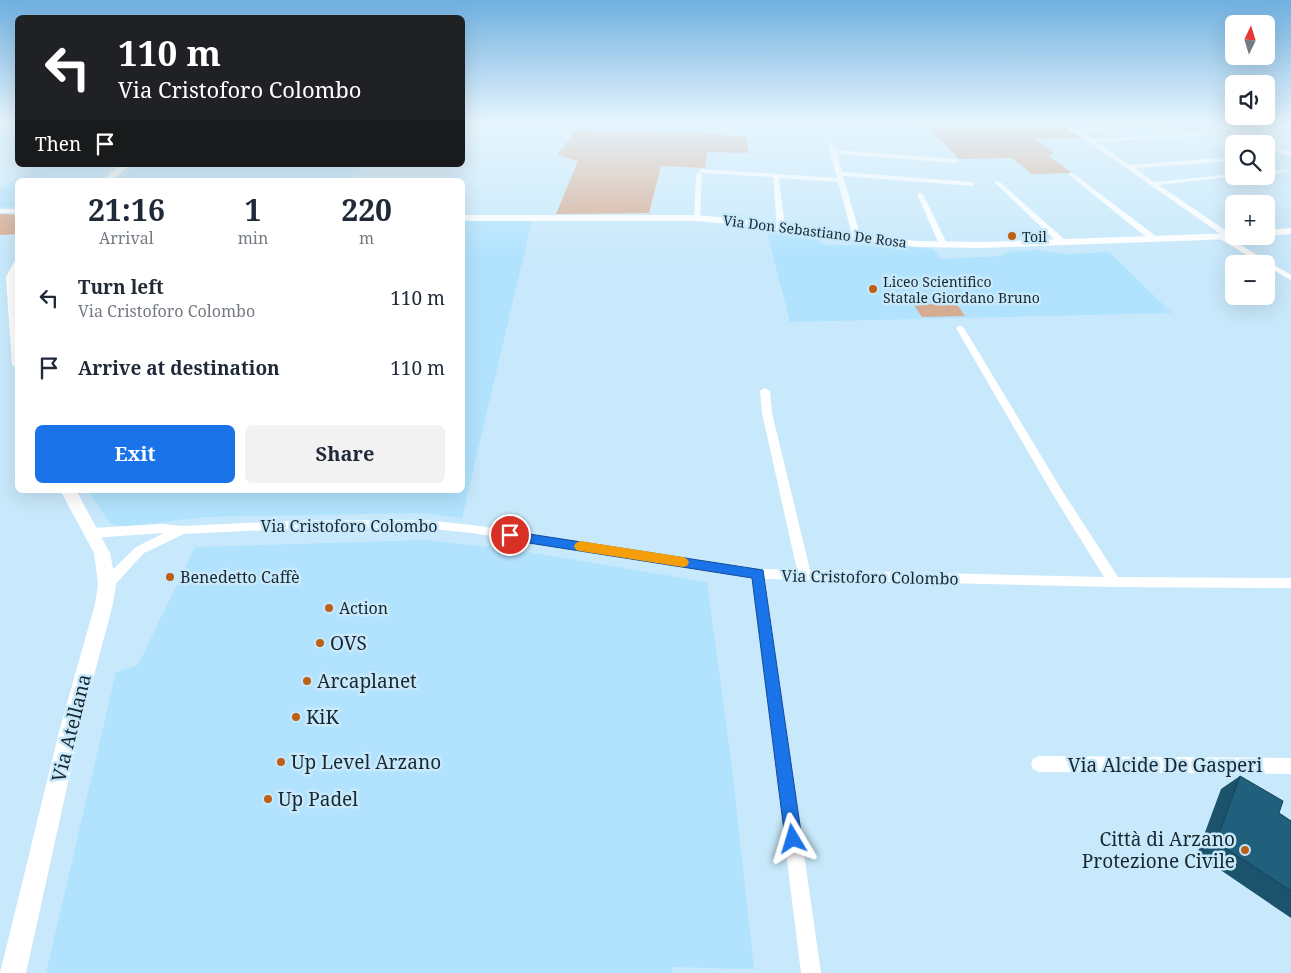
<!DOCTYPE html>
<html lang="en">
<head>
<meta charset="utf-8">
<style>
	:root { --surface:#fff; --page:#f2f2f3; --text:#1f2937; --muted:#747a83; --accent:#1a73e8 }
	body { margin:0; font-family:"Noto Serif",serif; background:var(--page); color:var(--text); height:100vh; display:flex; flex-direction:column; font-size:19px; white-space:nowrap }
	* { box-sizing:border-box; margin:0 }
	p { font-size:16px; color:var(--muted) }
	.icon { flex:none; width:28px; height:28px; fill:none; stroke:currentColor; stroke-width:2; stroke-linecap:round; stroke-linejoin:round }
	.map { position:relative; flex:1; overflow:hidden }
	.panel { position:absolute; left:15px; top:178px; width:450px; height:315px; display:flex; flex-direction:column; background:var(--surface); border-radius:8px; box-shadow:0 5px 20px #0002 }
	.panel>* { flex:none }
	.guide { position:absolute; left:15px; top:15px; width:450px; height:152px; border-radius:8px; box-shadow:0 5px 20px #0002; background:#202124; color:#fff; overflow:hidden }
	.needle { width:32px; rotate:4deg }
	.tools { position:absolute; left:1225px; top:15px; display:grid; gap:10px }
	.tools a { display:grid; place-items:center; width:50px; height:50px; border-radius:8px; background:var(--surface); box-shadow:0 5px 20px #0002; font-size:25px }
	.pin { position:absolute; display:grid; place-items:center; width:42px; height:42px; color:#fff; margin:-21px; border:2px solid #fff; border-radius:50%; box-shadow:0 1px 5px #0007 }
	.me { position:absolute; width:55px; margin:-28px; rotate:353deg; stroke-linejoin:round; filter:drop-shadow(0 0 4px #0008) }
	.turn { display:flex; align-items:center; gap:18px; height:105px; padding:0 20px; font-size:22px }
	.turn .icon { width:65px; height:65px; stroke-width:2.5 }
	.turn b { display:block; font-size:35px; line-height:42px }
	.then { display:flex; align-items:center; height:48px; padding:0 20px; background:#0003; gap:10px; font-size:19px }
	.eta { display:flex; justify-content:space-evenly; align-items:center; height:85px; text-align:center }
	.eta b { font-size:30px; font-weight:700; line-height:35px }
	.primary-button { display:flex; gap:10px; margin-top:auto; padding:10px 20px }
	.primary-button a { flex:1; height:58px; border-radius:8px; background:var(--accent); color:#fff; font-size:20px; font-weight:700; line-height:58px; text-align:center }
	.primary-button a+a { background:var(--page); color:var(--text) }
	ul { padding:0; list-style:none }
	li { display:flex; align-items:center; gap:15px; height:70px; padding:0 20px }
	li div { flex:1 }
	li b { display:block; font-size:19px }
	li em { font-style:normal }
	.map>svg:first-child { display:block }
	.built { fill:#b1e3fe }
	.green { fill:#d7ab91 }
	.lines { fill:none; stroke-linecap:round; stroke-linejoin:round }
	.minor { fill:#fff; fill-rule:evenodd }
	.tertiary { fill:#fff; fill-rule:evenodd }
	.secondary { fill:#fff; fill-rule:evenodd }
	.wall { fill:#1c536c }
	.building { fill:#20607d; stroke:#164358 }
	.route { fill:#1a73e8; stroke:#114b97 }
	.slow { fill:#f59e0b }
	.poi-dot { fill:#bd5f15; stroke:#c8e9fb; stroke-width:2 }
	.labels { text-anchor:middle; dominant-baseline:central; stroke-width:5; stroke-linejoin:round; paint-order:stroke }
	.far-street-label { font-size:14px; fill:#182831; stroke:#c8e9fb }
	.far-poi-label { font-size:14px; fill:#182831; stroke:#c8e9fb; text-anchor:start }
	.street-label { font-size:16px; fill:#182831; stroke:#c8e9fb }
	.poi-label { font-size:16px; fill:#182831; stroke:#c8e9fb; text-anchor:start }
	.near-poi-label { font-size:19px; fill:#182831; stroke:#c8e9fb; text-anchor:start }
	.near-street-label { font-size:19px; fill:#182831; stroke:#c8e9fb }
</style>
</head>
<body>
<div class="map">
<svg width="1291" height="973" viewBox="0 0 1291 973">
	<rect width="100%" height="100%" fill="#c8e9fb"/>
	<!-- built -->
	<g class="built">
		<polygon points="0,123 17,123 17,147 0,146"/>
		<polygon points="38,165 116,165 97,180 18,180 17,207 0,207 0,189"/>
		<polygon points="137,165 359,165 346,180 118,180"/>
		<polygon points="532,220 462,518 424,513 206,517 122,527 110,523 87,490 462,490 463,221"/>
		<polygon points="767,233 817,240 824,245 864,245 885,248 880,244 933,249 941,259 1000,256 1012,251 1037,250 1068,254 1109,252 1172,313 790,322"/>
		<polygon points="426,540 516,550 707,582 732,767 754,969 672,967 671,973 46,973 116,672 138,665 195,547"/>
	</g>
	<!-- green -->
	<g class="green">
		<polygon points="1060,123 1082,138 1035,139 1054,154 1047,155 1072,173 1032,174 1012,158 959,159 926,125"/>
		<polygon points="576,130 707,133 708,134 747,137 748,153 707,152 705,168 661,166 649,213 556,214 578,161 557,155"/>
		<polygon points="0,214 17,215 17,234 0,235"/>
		<polygon points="956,303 965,316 922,317 914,305"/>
	</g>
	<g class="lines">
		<!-- minor -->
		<g class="minor">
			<polygon points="1057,123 1063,123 1075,129 1168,123 1174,124 1080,132 1092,139 1206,133 1204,136 1097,142 1130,165 1234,157 1234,161 1135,168 1154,182 1234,174 1234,176 1237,176 1159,185 1231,234 1232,236 1229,238 1291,275 1291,280 1266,266 1266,264 1262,264 1220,239 1219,237 1222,235 1089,142"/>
			<polygon points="1212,123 1219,123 1230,128 1291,123 1291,127 1237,130 1291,153 1291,157 1266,147 1266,144 1259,144"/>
			<polygon points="831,142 834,144 836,150 956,159 959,161 956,163 837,154 842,172 972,182 975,184 972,186 843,176 861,238 857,240 853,238 838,182 779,178 785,228 781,230 777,228 773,177 702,173 699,171 702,169 837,178 828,144"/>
			<polygon points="1289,170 1290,171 1266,175 1266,171"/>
			<polygon points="699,172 702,174 700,218 697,220 694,218 696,174"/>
			<polygon points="1069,173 1073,173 1157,237 1157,241 1151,241 1069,175"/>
			<polygon points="995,181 999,181 1065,240 1065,244 1059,244 995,183"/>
			<polygon points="918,193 923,194 947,244 946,246 939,244 917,194"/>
			<polygon points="960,325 964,328 1063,492 1118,577 1291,578 1291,588 1114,587 765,579 821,973 801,973 752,578 472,533 424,528 310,528 184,534 144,553 112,588 107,589 102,588 101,584 102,580 136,547 164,533 92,538 88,536 86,533 88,530 92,528 161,524 183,526 310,520 424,520 472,525 758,569 797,570 762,413 760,391 765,388 770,391 772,413 810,570 1104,577 1055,498 956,328"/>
			<polygon points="1039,756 1291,758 1291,774 1039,772 1033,769 1031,764 1033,759"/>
		</g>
		<!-- tertiary -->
		<g class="tertiary">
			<rect x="0" y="209" width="18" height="4"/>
			<polygon points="462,215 697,215 751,220 820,231 918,241 982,242 1234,233 1234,236 1238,236 1234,239 982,248 918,247 820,237 751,226 697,221 462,221"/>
			<polygon points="1291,228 1291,234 1266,236 1266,230"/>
		</g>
		<!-- secondary -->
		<g class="secondary">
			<polygon points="121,165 130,165 112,180 103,180"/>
			<polygon points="18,261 18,369 12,365 6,277 14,262"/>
			<polygon points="60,490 76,490 110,553 116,584 113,604 80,728 26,973 0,973 60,728 95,604 98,584 94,553"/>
		</g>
	</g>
	<!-- wall -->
	<polygon class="wall" points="1240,776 1279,813 1291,821 1291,918 1197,854 1221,789"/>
	<!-- building -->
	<polygon class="building" points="1240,776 1283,801 1279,813 1291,821 1291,891 1216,842"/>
	<!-- sky -->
	<linearGradient id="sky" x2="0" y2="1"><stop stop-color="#6fb0e0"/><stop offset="0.47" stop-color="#e6f5fd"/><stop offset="1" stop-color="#e6f5fd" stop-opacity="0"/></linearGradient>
	<rect width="1291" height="259" fill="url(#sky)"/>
	<!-- route -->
	<polygon class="route" points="510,531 763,570 802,839 799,845 793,847 787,845 785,839 752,578 510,540 506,538 504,535 506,532"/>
	<!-- slow -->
	<polygon class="slow" points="580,541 683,557 687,559 689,562 687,566 683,567 580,551 576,550 574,546 576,543"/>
	<!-- markers -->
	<g class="poi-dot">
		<circle cx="1012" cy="236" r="5"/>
		<circle cx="873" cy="289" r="5"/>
		<circle cx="170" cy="577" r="5"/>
		<circle cx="329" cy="608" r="5"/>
		<circle cx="320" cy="643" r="5"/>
		<circle cx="307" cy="681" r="5"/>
		<circle cx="296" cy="717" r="5"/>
		<circle cx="281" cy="762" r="5"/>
		<circle cx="268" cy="799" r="5"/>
		<circle cx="1245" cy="850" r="5"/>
	</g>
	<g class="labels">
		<!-- far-street labels -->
		<g class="far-street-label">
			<text transform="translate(815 231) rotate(7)">Via Don Sebastiano De Rosa</text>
		</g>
		<!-- far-poi labels -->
		<g class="far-poi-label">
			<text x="1022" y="236">Toil</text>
			<text x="883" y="281">Liceo Scientifico<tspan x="883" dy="16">Statale Giordano Bruno</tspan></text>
		</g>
		<!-- street labels -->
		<g class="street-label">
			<text x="349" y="526">Via Cristoforo Colombo</text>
			<text transform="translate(870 577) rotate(1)">Via Cristoforo Colombo</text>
		</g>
		<!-- poi labels -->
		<g class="poi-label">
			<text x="180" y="577">Benedetto Caffè</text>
			<text x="339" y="608">Action</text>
		</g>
		<!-- near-poi labels -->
		<g class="near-poi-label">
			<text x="330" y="643">OVS</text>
			<text x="317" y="681">Arcaplanet</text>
			<text x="306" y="717">KiK</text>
			<text x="291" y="762">Up Level Arzano</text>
			<text x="278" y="799">Up Padel</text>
			<text x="1235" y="839" text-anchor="end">Città di Arzano<tspan x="1235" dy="22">Protezione Civile</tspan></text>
		</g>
		<!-- near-street labels -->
		<g class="near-street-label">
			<text transform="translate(71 728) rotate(-76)">Via Atellana</text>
			<text x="1165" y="765">Via Alcide De Gasperi</text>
		</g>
	</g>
</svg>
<div class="tools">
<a><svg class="needle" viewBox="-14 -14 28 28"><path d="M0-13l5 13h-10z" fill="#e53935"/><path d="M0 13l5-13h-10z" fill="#747a83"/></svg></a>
<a><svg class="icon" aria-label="sound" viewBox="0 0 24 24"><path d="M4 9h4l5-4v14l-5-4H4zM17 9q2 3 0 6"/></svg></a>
<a><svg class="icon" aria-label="search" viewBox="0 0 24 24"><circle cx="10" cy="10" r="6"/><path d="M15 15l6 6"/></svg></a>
<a>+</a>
<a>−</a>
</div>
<div class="pin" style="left:510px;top:535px;background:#d93025"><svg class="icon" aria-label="arrive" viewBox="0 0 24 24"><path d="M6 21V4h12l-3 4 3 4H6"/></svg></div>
<svg class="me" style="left:793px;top:839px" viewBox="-20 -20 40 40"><path d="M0-17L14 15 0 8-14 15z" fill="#1a73e8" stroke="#fff" stroke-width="4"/></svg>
<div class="guide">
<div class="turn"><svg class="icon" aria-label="left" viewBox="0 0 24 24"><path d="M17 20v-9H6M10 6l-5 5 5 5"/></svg><div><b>110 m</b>Via Cristoforo Colombo</div></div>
<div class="then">Then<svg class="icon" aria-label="arrive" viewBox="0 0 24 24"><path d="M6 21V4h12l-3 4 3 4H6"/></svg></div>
</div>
<section class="panel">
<div class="eta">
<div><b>21:16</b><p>Arrival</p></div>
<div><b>1</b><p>min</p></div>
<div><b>220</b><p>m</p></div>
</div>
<ul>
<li><svg class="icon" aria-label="left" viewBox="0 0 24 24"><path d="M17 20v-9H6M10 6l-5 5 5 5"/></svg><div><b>Turn left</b><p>Via Cristoforo Colombo</p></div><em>110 m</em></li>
<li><svg class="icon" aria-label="arrive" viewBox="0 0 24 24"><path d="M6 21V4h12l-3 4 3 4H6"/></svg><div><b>Arrive at destination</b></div><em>110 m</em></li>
</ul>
<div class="primary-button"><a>Exit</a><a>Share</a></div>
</section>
</div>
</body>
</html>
